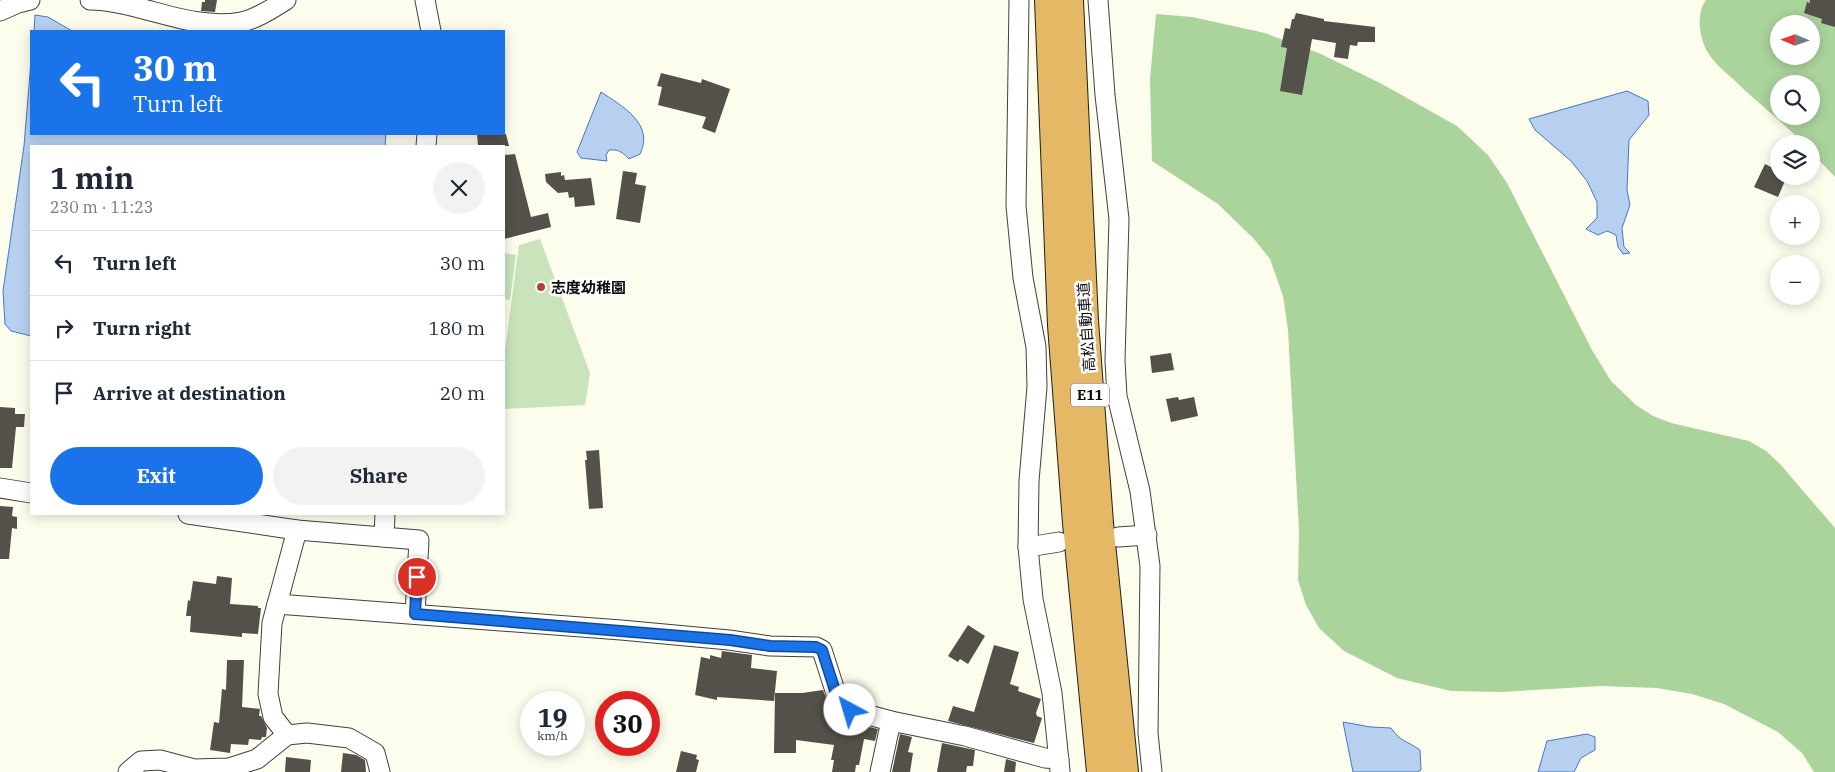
<!DOCTYPE html>
<html lang="en">
<head>
<meta charset="utf-8">
<style>
	:root { --surface:#fff; --page:#f2f2f3; --text:#1f2937; --muted:#747a83; --line:#e0e1e3; --accent:#1a73e8 }
	body { margin:0; font-family:"IBM Plex Serif","Noto Sans JP",serif; background:var(--page); color:var(--text); height:100vh; display:flex; flex-direction:column; font-size:19px; white-space:nowrap }
	* { box-sizing:border-box; margin:0 }
	p { font-size:16px; color:var(--muted) }
	.icon { flex:none; width:28px; height:28px; fill:none; stroke:currentColor; stroke-width:2; stroke-linecap:round; stroke-linejoin:round }
	.map { position:relative; flex:1; overflow:hidden }
	.details { position:absolute; left:30px; top:145px; width:475px; height:370px; display:flex; flex-direction:column; background:var(--surface); border-radius:0px; box-shadow:0 2px 12px #0003 }
	.details>* { flex:none }
	.top-card { position:absolute; left:30px; top:30px; width:475px; height:105px; border-radius:0px; box-shadow:0 2px 12px #0003; background:#1a73e8; color:#fff; overflow:hidden }
	.needle { width:32px; rotate:272deg }
	.tools { position:absolute; left:1770px; top:15px; display:grid; gap:10px }
	.tools a { display:grid; place-items:center; width:50px; height:50px; border-radius:50%; background:var(--surface); box-shadow:0 2px 12px #0003; font-size:25px }
	.speed { position:absolute; left:520px; top:691px; display:flex; gap:10px; font-size:25px; font-weight:700; text-align:center }
	.speed>* { display:grid; place-content:center; width:65px; height:65px; border-radius:50%; background:var(--surface); box-shadow:0 2px 12px #0003; line-height:1 }
	.speed small { font-size:12px; font-weight:400 }
	.speed .limit { border:8px solid #d22; background:#fff; color:#111 }
	.pin { position:absolute; display:grid; place-items:center; width:42px; height:42px; color:#fff; margin:-21px; border:2px solid #fff; border-radius:50%; box-shadow:0 1px 5px #0007 }
	.me { position:absolute; width:55px; margin:-28px; rotate:321deg; stroke-linejoin:round; filter:drop-shadow(0 0 4px #0008) }
	.turn { display:flex; align-items:center; gap:18px; height:105px; padding:0 20px; font-size:22px }
	.turn .icon { width:65px; height:65px; stroke-width:2.5 }
	.turn b { display:block; font-size:35px; line-height:42px }
	.round { display:grid; place-items:center; flex:none; width:52px; height:52px; border-radius:26px; background:var(--page) }
	.summary { display:flex; align-items:center; justify-content:space-between; height:85px; padding:0 20px }
	h1 { font-size:30px; font-weight:800; line-height:38px }
	.action { display:flex; gap:10px; margin-top:auto; padding:10px 20px }
	.action a { flex:1; height:58px; border-radius:30px; background:var(--accent); color:#fff; font-size:20px; font-weight:800; line-height:58px; text-align:center }
	.action a+a { background:var(--page); color:var(--text) }
	ul { padding:0; list-style:none }
	li { display:flex; align-items:center; gap:15px; height:65px; padding:0 20px; border-top:1px solid var(--line) }
	li div { flex:1 }
	li b { display:block; font-size:19px }
	li em { font-style:normal }
	.map>svg:first-child { display:block }
	.green { fill:#c9e4bb }
	.forest { fill:#abd39c; fill-rule:evenodd }
	.water { fill:#b8d0f0; stroke:#4778bf }
	.building { fill:#54504a }
	.lines { fill:none; stroke-linecap:round; stroke-linejoin:round }
	.minor-casing { stroke:#404040; stroke-width:21 }
	.highway-casing { stroke:#1e1e1e; stroke-width:28 }
	.minor { stroke:#fff; stroke-width:19 }
	.highway { stroke:#e5b865; stroke-width:26 }
	.route-casing { stroke:#114b97; stroke-width:12 }
	.route { stroke:#1a73e8; stroke-width:9 }
	.poi-dot { fill:#ae4533; stroke:#fff; stroke-width:2 }
	.labels { text-anchor:middle; dominant-baseline:central; stroke-width:5; stroke-linejoin:round; paint-order:stroke }
	.shield { fill:#fff; stroke:#565656; stroke-width:1 }
	.shield-label { font-size:14px; font-weight:bold; fill:#0d0d0d }
	.poi-label { font-size:15px; font-weight:bold; fill:#0d0d0d; stroke:#fff; text-anchor:start }
	.street-label { font-size:15px; fill:#0d0d0d; stroke:#fff }
</style>
</head>
<body>
<div class="map">
<svg width="1835" height="772" viewBox="0 0 1835 772">
	<rect width="100%" height="100%" fill="#fdfdee"/>
	<!-- green -->
	<g class="green">
		<polygon points="540,239 590,373 585,405 504,409 504,358 519,245"/>
		<polygon points="504,253 516,255 510,300 504,299"/>
	</g>
	<!-- forest -->
	<g class="forest">
		<path d="M1706,0H1835V177L1811,152V144H1804C1782,121 1756,102 1733,79C1724,71 1713,62 1707,51C1699,36 1696,14 1706,0ZM1779,24H1811V56H1779ZM1779,84H1811V116H1779Z"/>
		<polygon points="1156,14 1192,17 1265,33 1321,54 1382,84 1457,126 1488,155 1507,183 1592,350 1611,381 1636,405 1653,416 1671,423 1749,441 1766,451 1780,464 1835,528 1835,772 1814,772 1802,753 1778,732 1724,704 1692,694 1657,688 1601,686 1501,692 1451,691 1397,678 1344,651 1319,628 1306,605 1298,580 1299,531 1288,330 1283,296 1270,259 1254,239 1218,204 1152,161 1150,79"/>
	</g>
	<!-- water -->
	<g class="water">
		<polygon points="35,15 48,17 72,31 34,31"/>
		<polygon points="31,61 31,134 386,134 385,146 31,146 31,336 11,331 5,324 3,291 24,146"/>
		<polygon points="1627,91 1648,101 1649,115 1629,140 1627,190 1630,205 1622,228 1624,247 1630,253 1623,254 1618,247 1616,235 1607,231 1598,235 1586,229 1597,218 1597,202 1587,181 1571,161 1535,130 1529,119"/>
		<path d="M601,92C622,106 655,124 640,154L629,159C622,152 618,149 609,150L606,155L607,161L581,158L577,152Z"/>
		<path d="M1343,722L1371,727L1391,728C1402,743 1406,740 1420,750L1421,770L1417,772H1353Z"/>
		<polygon points="1587,734 1595,737 1595,750 1581,758 1574,772 1538,772 1547,741"/>
	</g>
	<!-- building -->
	<g class="building">
		<polygon points="205,0 217,0 215,12 201,11 202,2 205,2"/>
		<polygon points="1810,0 1835,0 1835,27 1821,23 1822,19 1804,13 1807,2 1810,3"/>
		<polygon points="1296,13 1324,19 1324,21 1375,27 1375,42 1358,42 1357,46 1350,45 1348,59 1334,57 1336,43 1312,39 1302,95 1280,91 1287,48 1281,47 1285,28 1290,29 1292,19 1294,19"/>
		<polygon points="661,73 701,83 702,79 730,89 715,133 702,128 706,117 658,105 662,87 657,86"/>
		<polygon points="477,134 506,134 509,146 478,146"/>
		<polygon points="515,154 531,217 548,213 551,227 504,239 504,155"/>
		<polygon points="1765,164 1779,171 1779,176 1787,176 1778,197 1754,187"/>
		<polygon points="623,171 637,173 635,184 646,186 640,223 616,219"/>
		<polygon points="561,172 561,176 564,175 565,180 591,178 595,205 575,207 574,197 569,198 568,192 558,193 546,182 545,174"/>
		<polygon points="1171,353 1174,370 1152,373 1150,356"/>
		<polygon points="1178,397 1179,400 1194,397 1198,416 1171,422 1166,399"/>
		<polygon points="0,407 15,408 15,414 25,414 24,427 16,427 12,468 0,468"/>
		<polygon points="599,450 603,508 589,509 585,460 587,460 586,451"/>
		<polygon points="0,506 13,507 12,516 17,517 17,529 12,528 9,559 0,559"/>
		<polygon points="217,576 232,578 230,604 258,606 258,608 261,608 258,634 242,633 242,637 190,632 191,616 186,616 188,600 190,601 193,581 216,584"/>
		<polygon points="968,625 985,636 968,664 960,659 958,662 948,656"/>
		<polygon points="994,645 1019,652 1010,684 1019,687 1018,691 1041,699 1036,713 1037,716 1042,718 1034,743 948,721 953,706 974,712"/>
		<polygon points="722,651 752,655 751,668 777,671 774,701 717,697 717,700 695,695 701,657 710,659 710,655 721,658"/>
		<polygon points="227,660 244,660 242,707 260,709 259,716 261,716 267,728 266,737 262,737 261,740 249,739 248,745 231,744 230,753 210,750 214,722 219,723 222,689 226,690"/>
		<polygon points="823,690 829,706 831,718 878,729 875,741 864,739 859,765 856,765 855,772 832,772 834,760 831,760 834,745 796,740 796,753 774,753 775,693 802,693"/>
		<polygon points="900,734 912,737 908,752 913,753 910,772 892,772"/>
		<polygon points="942,743 975,750 973,766 967,766 966,772 937,772"/>
		<polygon points="681,751 697,755 696,759 699,760 696,772 676,772"/>
		<polygon points="343,753 356,755 365,760 366,772 341,772"/>
		<polygon points="286,757 311,760 310,772 285,772"/>
		<polygon points="1006,759 1016,762 1015,772 1004,772"/>
	</g>
	<g class="lines">
		<!-- minor casing -->
		<g class="minor-casing">
			<g id="minor">
				<path d="M90,0C141,1 188,31 241,22C257,19 273,8 286,0"/>
				<polyline points="425,0 431,31"/>
				<polyline points="1019,0 1016,206 1023,278 1036,347 1037,387 1029,481 1028,547 1033,599 1052,693 1060,771"/>
				<polyline points="1098,0 1105,95 1119,219 1115,361 1117,396 1140,491 1150,566 1148,733 1152,772"/>
				<polyline points="0,11 18,3 30,0"/>
				<polyline points="426,146 427,134"/>
				<polyline points="0,488 31,493"/>
				<polyline points="188,514 297,530 419,540 415,614"/>
				<polyline points="384,537 385,514"/>
				<polyline points="1118,537 1147,535"/>
				<polyline points="1028,547 1059,542"/>
				<polyline points="277,604 621,630 729,640 770,646 816,647 822,650 838,700 850,710 891,721 965,736 1045,758 1059,759"/>
				<polyline points="287,735 273,717 268,694 272,623 297,530"/>
				<polyline points="128,772 141,761 160,760 194,769 229,768 257,759 287,735 307,733 349,738 375,753 380,772"/>
				<polyline points="880,772 891,721"/>
			</g>
		</g>
		<!-- highway casing -->
		<g class="highway-casing">
			<g id="highway">
				<polyline points="1048,0 1061,325 1076,523 1100,772"/>
				<polyline points="1070,0 1085,321 1100,523 1125,772"/>
			</g>
		</g>
		<!-- minor -->
		<use href="#minor" class="minor"/>
		<!-- highway -->
		<use href="#highway" class="highway"/>
	</g>
	<g class="lines">
		<!-- route casing -->
		<g class="route-casing">
			<polyline id="route" points="417,577 415,614 730,640 770,646 816,647 822,650 838,700 850,710"/>
		</g>
		<!-- route -->
		<use href="#route" class="route"/>
	</g>
	<!-- markers -->
	<circle class="poi-dot" cx="541" cy="287" r="5"/>
	<g class="labels">
		<!-- shield labels -->
		<rect class="shield" x="1071" y="383.5" width="38" height="23" rx="4"/>
		<g class="shield-label">
			<text x="1090" y="395">E11</text>
		</g>
		<!-- poi labels -->
		<g class="poi-label">
			<text x="551" y="287">志度幼稚園</text>
		</g>
		<!-- street labels -->
		<g class="street-label">
			<text transform="translate(1086 327) rotate(-94)">高松自動車道</text>
		</g>
	</g>
</svg>
<div class="tools">
<a><svg class="needle" viewBox="-14 -14 28 28"><path d="M0-13l5 13h-10z" fill="#e53935"/><path d="M0 13l5-13h-10z" fill="#747a83"/></svg></a>
<a><svg class="icon" aria-label="search" viewBox="0 0 24 24"><circle cx="10" cy="10" r="6"/><path d="M15 15l6 6"/></svg></a>
<a><svg class="icon" aria-label="layers" viewBox="0 0 24 24"><path d="M12 4l9 5-9 5-9-5zM3 14l9 5 9-5"/></svg></a>
<a>+</a>
<a>−</a>
</div>
<div class="speed"><div>19<small>km/h</small></div><div class="limit">30</div></div>
<div class="pin" style="left:417px;top:577px;background:#d93025"><svg class="icon" aria-label="arrive" viewBox="0 0 24 24"><path d="M6 21V4h12l-3 4 3 4H6"/></svg></div>
<svg class="me" style="left:850px;top:710px" viewBox="-20 -20 40 40"><circle r="19" fill="#fff"/><path d="M0-13L10 11 0 6-10 11z" fill="#1a73e8"/></svg>
<div class="top-card">
<div class="turn"><svg class="icon" aria-label="left" viewBox="0 0 24 24"><path d="M17 20v-9H6M10 6l-5 5 5 5"/></svg><div><b>30 m</b>Turn left</div></div>
</div>
<section class="details">
<div class="summary"><div><h1>1 min</h1><p>230 m · 11:23</p></div><a class="round"><svg class="icon" aria-label="close" viewBox="0 0 24 24"><path d="M6 6l12 12M18 6L6 18"/></svg></a></div>
<ul>
<li><svg class="icon" aria-label="left" viewBox="0 0 24 24"><path d="M17 20v-9H6M10 6l-5 5 5 5"/></svg><div><b>Turn left</b></div><em>30 m</em></li>
<li><svg class="icon" aria-label="right" viewBox="0 0 24 24"><path d="M7 20v-9h11M14 6l5 5-5 5"/></svg><div><b>Turn right</b></div><em>180 m</em></li>
<li><svg class="icon" aria-label="arrive" viewBox="0 0 24 24"><path d="M6 21V4h12l-3 4 3 4H6"/></svg><div><b>Arrive at destination</b></div><em>20 m</em></li>
</ul>
<div class="action"><a>Exit</a><a>Share</a></div>
</section>
</div>
</body>
</html>
